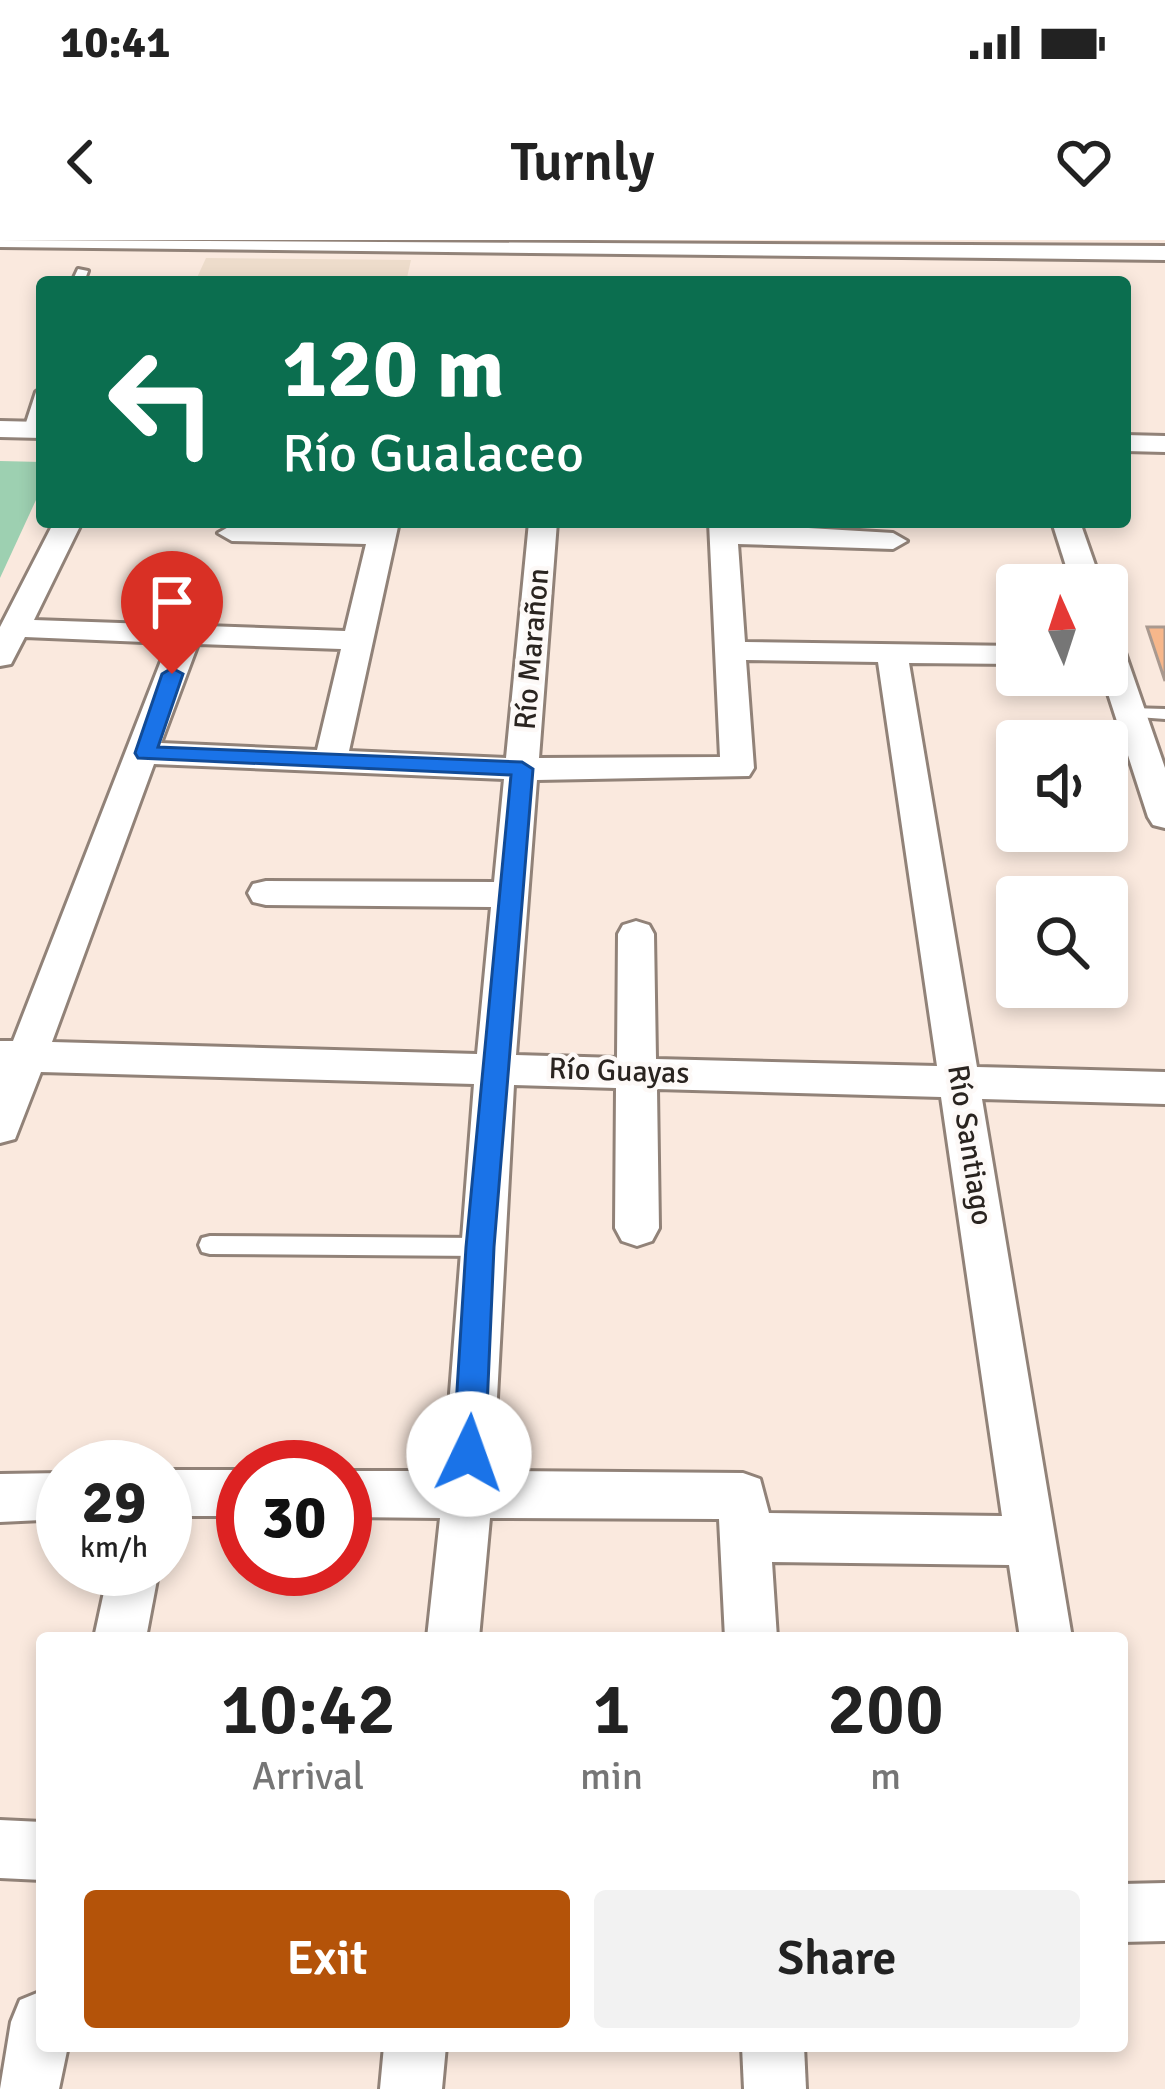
<!DOCTYPE html>
<html lang="en">
<head>
<meta charset="utf-8">
<style>
	:root { --surface:#fff; --page:#f2f2f2; --text:#222; --muted:#767676; --accent:#b45309 }
	body { margin:0; font-family:Signika,sans-serif; background:var(--page); color:var(--text); height:100vh; display:flex; flex-direction:column; font-size:45px; white-space:nowrap }
	* { box-sizing:border-box; margin:0 }
	p { font-size:39px; color:var(--muted) }
	.icon { flex:none; width:66px; height:66px; fill:none; stroke:currentColor; stroke-width:2; stroke-linecap:round; stroke-linejoin:round }
	.map { position:relative; flex:1; overflow:hidden }
	.side { position:absolute; left:36px; top:1392px; width:1092px; height:420px; display:flex; flex-direction:column; background:var(--surface); border-radius:12px; box-shadow:0 6px 18px #0003 }
	.side>* { flex:none }
	.top-card { position:absolute; left:36px; top:36px; width:1095px; height:252px; border-radius:12px; box-shadow:0 6px 18px #0003; background:#0b6e4f; color:#fff; overflow:hidden }
	.needle { width:78px; rotate:357deg }
	.controls { position:absolute; left:996px; top:324px; display:grid; gap:24px }
	.controls a { display:grid; place-items:center; width:132px; height:132px; border-radius:12px; background:var(--surface); box-shadow:0 6px 18px #0003; font-size:60px }
	.speed { position:absolute; left:36px; top:1200px; display:flex; gap:24px; font-size:60px; font-weight:700; text-align:center }
	.speed>* { display:grid; place-content:center; width:156px; height:156px; border-radius:50%; background:var(--surface); box-shadow:0 6px 18px #0003; line-height:1 }
	.speed small { font-size:30px; font-weight:400 }
	.speed .limit { border:18px solid #d22; background:#fff; color:#111 }
	.pin { position:absolute; display:grid; place-items:center; width:102px; height:102px; color:#fff; margin:-123px -51px; border-radius:50% 50% 50% 0; rotate:-45deg; box-shadow:0 0 12px #0007 }
	.pin .icon { rotate:45deg }
	.me { position:absolute; width:132px; margin:-66px; rotate:3deg; stroke-linejoin:round; filter:drop-shadow(0 0 9px #0008) }
	.turn { display:flex; align-items:center; gap:42px; height:252px; padding:0 48px; font-size:54px }
	.turn .icon { width:156px; height:156px; stroke-width:2.5 }
	.turn b { display:block; font-size:84px; line-height:102px }
	.eta { display:flex; justify-content:space-evenly; align-items:center; height:204px; text-align:center }
	.eta b { font-size:72px; font-weight:600; line-height:84px }
	.primary-button { display:flex; gap:24px; margin-top:auto; padding:24px 48px }
	.primary-button a { flex:1; height:138px; border-radius:12px; background:var(--accent); color:#fff; font-size:48px; font-weight:600; line-height:138px; text-align:center }
	.primary-button a+a { background:var(--page); color:var(--text) }
	.status { display:flex; justify-content:space-between; align-items:center; height:84px; padding:0 60px; background:var(--surface); direction:ltr }
	.status svg { height:33px; fill:currentColor }
	header { display:flex; justify-content:space-between; align-items:center; height:156px; padding:0 48px; background:var(--surface); font-size:54px; font-weight:600 }
	.map>svg:first-child { display:block }
	.industrial { fill:#eddccb }
	.green { fill:#9dd0b1 }
	.building { fill:#f7b78b; stroke:#a9998f; stroke-width:3 }
	.lines { fill:none; stroke-linecap:round; stroke-linejoin:round }
	.service-casing { stroke:#918278; stroke-width:6 }
	.minor-casing { stroke:#918278; stroke-width:6 }
	.service { fill:#fff; fill-rule:evenodd }
	.minor { fill:#fff; fill-rule:evenodd }
	.route { fill:#1a73e8; stroke:#114b97; stroke-width:3 }
	.labels { text-anchor:middle; dominant-baseline:central; stroke-width:9; stroke-linejoin:round; paint-order:stroke }
	.street-label { font-size:30px; fill:#2a2420; stroke:#fdf9f7 }
</style>
</head>
<body>
<div class="status"><b>10:41</b><svg viewBox="0 0 49 12"><path d="M0 12V9h3v3zM5 12V6h3v6zM10 12V3h3v9zM15 12V0h3v12zM26 1h20v11H26zM47 4h2v5h-2z"/></svg></div>
<header><svg class="icon" aria-label="back" viewBox="0 0 24 24"><path d="M15 5l-7 7 7 7"/></svg>Turnly<svg class="icon" aria-label="heart" viewBox="0 0 24 24"><path d="M12 20l-8-8c-3-5 5-10 8-4 3-6 11-1 8 4z"/></svg></header>
<div class="map">
<svg width="1165" height="1849" viewBox="0 0 1165 1849">
	<rect width="100%" height="100%" fill="#fae9de"/>
	<!-- industrial -->
	<polygon class="industrial" points="206,18 411,20 406,42 195,42"/>
	<!-- green -->
	<polygon class="green" points="0,221 42,222 42,247 0,338"/>
	<!-- building -->
	<polygon class="building" points="1147,387 1165,387 1165,441"/>
	<g class="lines">
		<!-- service casing -->
		<g class="service-casing">
			<g id="service">
				<polygon points="78,29 88,31 84,42 72,42"/>
				<polygon points="42,148 42,169 34,189 23,192 36,152"/>
				<polygon points="1130,468 1165,469 1165,479 1124,476 1122,473"/>
				<polygon points="210,996 480,998 488,1000 491,1007 488,1014 480,1016 210,1014 202,1012 199,1005 202,998"/>
			</g>
		</g>
		<!-- minor casing -->
		<g class="minor-casing">
			<g id="minor">
				<polygon points="0,0 1165,6 1165,20 0,7"/>
				<polygon points="0,181 42,182 42,198 0,197"/>
				<polygon points="1125,195 1165,196 1165,212 1125,211"/>
				<path d="M54,282H82L34,380L345,391L366,304L232,301L218,293L232,285L370,287L371,282H399L349,511L506,518L529,282H557L539,518L720,517L709,282L893,293L907,301L893,309L738,304L745,402L1017,406V424L909,423L977,827L1165,832V864L982,859L1072,1398H1020L1009,1325L772,1322L777,1398H725L719,1279L490,1278L479,1398H427L440,1278L345,1277V1231H444L474,844L41,832L15,899L0,903V801H13L168,403L25,397L11,424L0,426V387ZM198,404L341,409L317,510L161,503ZM746,420L878,422L937,826L656,819L654,694L649,685L636,681L623,685L618,694L617,818L516,815L537,540L749,536L754,528ZM154,524L504,539L494,642L266,641L253,644L248,653L253,662L266,665L491,667L477,814L52,802ZM514,845L616,848L615,988L622,1001L637,1006L652,1001L659,988L657,849L941,857L1002,1276L769,1273L760,1239L743,1233L493,1231Z"/>
				<polygon points="1052,282 1080,282 1102,345 1072,345"/>
				<polygon points="1107,395 1122,404 1165,528 1165,588 1153,585 1148,577 1102,435 1107,435"/>
				<rect x="165" y="1230" width="78" height="46"/>
				<polygon points="63,1233 63,1279 0,1282 0,1234"/>
				<polygon points="109,1329 159,1329 146,1398 94,1398"/>
				<polygon points="0,1580 42,1582 42,1640 0,1638"/>
				<polygon points="1165,1643 1165,1701 1122,1702 1122,1644"/>
				<polygon points="42,1751 42,1806 68,1806 59,1849 0,1849 11,1782 20,1760"/>
				<polygon points="384,1806 446,1806 442,1849 380,1849"/>
				<polygon points="742,1806 804,1806 806,1849 744,1849"/>
			</g>
		</g>
		<!-- service -->
		<use href="#service" class="service"/>
		<!-- minor -->
		<use href="#minor" class="minor"/>
	</g>
	<!-- route -->
	<polygon class="route" points="172,428 183,434 158,507 522,522 533,529 494,1007 485,1214 480,1224 469,1228 458,1224 453,1214 466,1007 511,535 138,518 135,513 162,434"/>
	<g class="labels">
		<!-- street labels -->
		<g class="street-label">
			<text transform="translate(532 409) rotate(-85)">Río Marañon</text>
			<text transform="translate(619 831) rotate(2)">Río Guayas</text>
			<text transform="translate(970 905) rotate(81)">Río Santiago</text>
		</g>
	</g>
</svg>
<div class="controls">
<a><svg class="needle" viewBox="-14 -14 28 28"><path d="M0-13l5 13h-10z" fill="#e53935"/><path d="M0 13l5-13h-10z" fill="#767676"/></svg></a>
<a><svg class="icon" aria-label="sound" viewBox="0 0 24 24"><path d="M4 9h4l5-4v14l-5-4H4zM17 9q2 3 0 6"/></svg></a>
<a><svg class="icon" aria-label="search" viewBox="0 0 24 24"><circle cx="10" cy="10" r="6"/><path d="M15 15l6 6"/></svg></a>
</div>
<div class="speed"><div>29<small>km/h</small></div><div class="limit">30</div></div>
<div class="pin" style="left:172px;top:434px;background:#d93025"><svg class="icon" aria-label="arrive" viewBox="0 0 24 24"><path d="M6 21V4h12l-3 4 3 4H6"/></svg></div>
<svg class="me" style="left:469px;top:1214px" viewBox="-20 -20 40 40"><circle r="19" fill="#fff"/><path d="M0-13L10 11 0 6-10 11z" fill="#1a73e8"/></svg>
<div class="top-card">
<div class="turn"><svg class="icon" aria-label="left" viewBox="0 0 24 24"><path d="M17 20v-9H6M10 6l-5 5 5 5"/></svg><div><b>120 m</b>Río Gualaceo</div></div>
</div>
<section class="side">
<div class="eta">
<div><b>10:42</b><p>Arrival</p></div>
<div><b>1</b><p>min</p></div>
<div><b>200</b><p>m</p></div>
</div>
<div class="primary-button"><a>Exit</a><a>Share</a></div>
</section>
</div>
</body>
</html>
